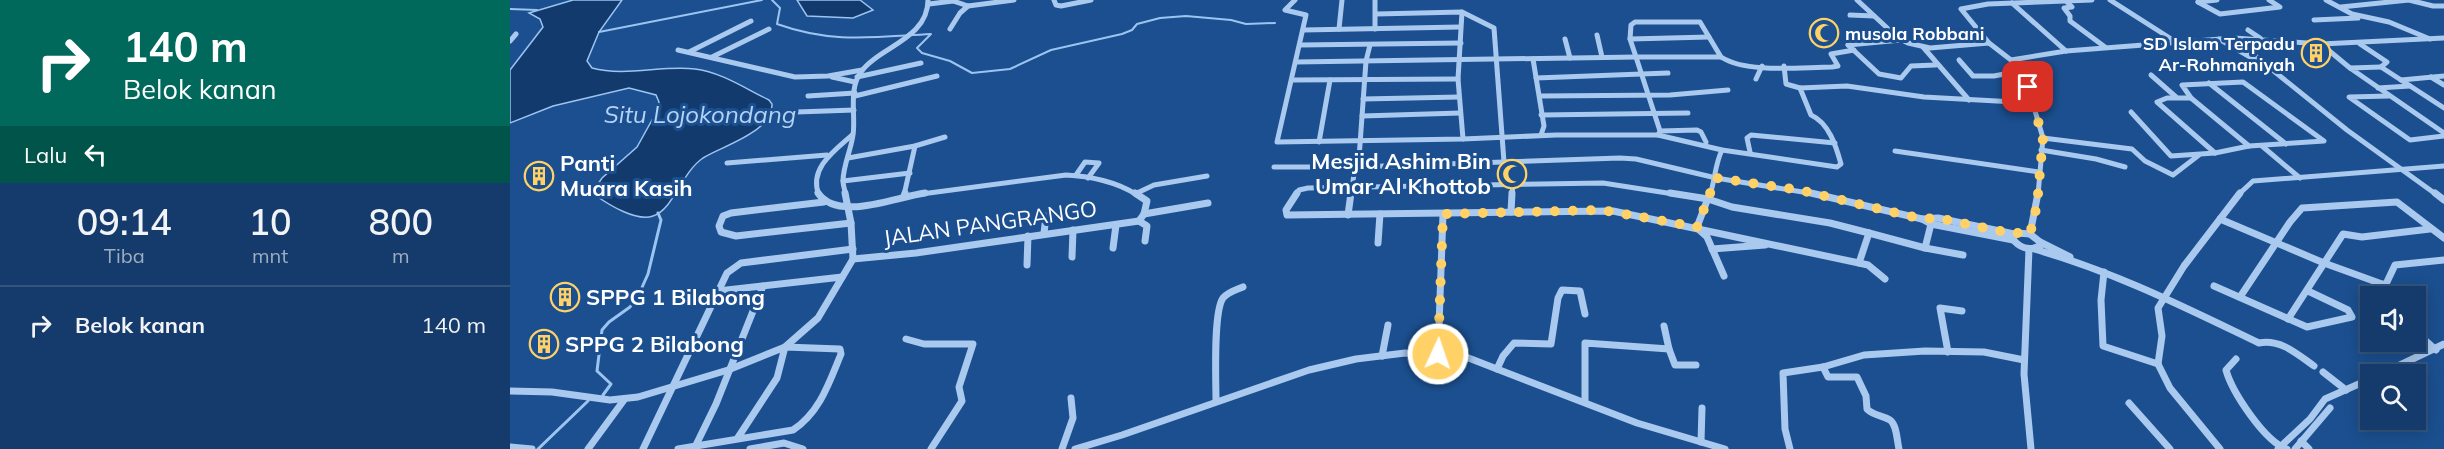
<!DOCTYPE html>
<html lang="id">
<head>
<meta charset="utf-8">
<style>
	:root { --surface:#143b6b; --page:#1d4271; --text:#f1f3f6; --muted:#9dadc1; --line:#33557e }
	body { margin:0; font-family:Mulish,sans-serif; background:var(--page); color:var(--text); height:100vh; display:flex; flex-direction:column; font-size:22px; white-space:nowrap }
	* { box-sizing:border-box; margin:0 }
	p { font-size:20px; color:var(--muted) }
	.icon { flex:none; width:33px; height:33px; fill:none; stroke:currentColor; stroke-width:2; stroke-linecap:round; stroke-linejoin:round }
	.map { position:relative; flex:1; overflow:hidden }
	.sheet { display:flex; flex-direction:column; background:var(--surface); width:510px }
	.sheet>* { flex:none }
	.banner { background:#00695c; color:#fff; overflow:hidden }
	.fabs { position:absolute; left:1850px; top:286px; display:grid; gap:12px }
	.fabs a { display:grid; place-items:center; width:66px; height:66px; border-radius:0px; background:var(--surface); box-shadow:0 3px 15px #0003,0 0 0 2px var(--line); font-size:30px }
	.pin { position:absolute; display:grid; place-items:center; width:51px; height:51px; color:#fff; margin:-26px; border-radius:12px; box-shadow:0 3px 9px #0006 }
	.me { position:absolute; width:66px; margin:-33px; rotate:3deg; stroke-linejoin:round; filter:drop-shadow(0 0 4px #0008) }
	.turn { display:flex; align-items:center; gap:21px; height:126px; padding:0 24px; font-size:27px }
	.turn .icon { width:78px; height:78px; stroke-width:2.5 }
	.turn b { display:block; font-size:42px; line-height:51px }
	.then { display:flex; align-items:center; height:57px; padding:0 24px; background:#0003; gap:12px; font-size:22px }
	.eta { display:flex; justify-content:space-evenly; align-items:center; height:102px; text-align:center }
	.eta b { font-size:36px; font-weight:600; line-height:42px }
	ul { padding:0; list-style:none }
	li { display:flex; align-items:center; gap:18px; height:78px; padding:0 24px; border-top:2px solid var(--line) }
	li div { flex:1 }
	li b { display:block; font-size:22px }
	li em { font-style:normal }
	main { display:flex; flex:1; min-height:0 }
	.map>svg:first-child { display:block }
	.water { fill:#123a6d; stroke:#9cc4f0; stroke-width:1.5 }
	.lines { fill:none; stroke-linecap:round; stroke-linejoin:round }
	.stream-far1 { stroke:#9cc4f0; stroke-width:2 }
	.stream { stroke:#9cc4f0; stroke-width:3 }
	.minor-far1 { stroke:#a9c9ee; stroke-width:5 }
	.minor { stroke:#a9c9ee; stroke-width:7 }
	.route { stroke:#ffd166; stroke-width:10; stroke-dasharray:0 18 }
	.labels { text-anchor:middle; dominant-baseline:central; stroke-width:6; stroke-linejoin:round; paint-order:stroke }
	.far-poi-label { font-size:18px; font-weight:bold; fill:#fff; stroke:#1b4f8f; text-anchor:start }
	.poi-label { font-size:22px; font-weight:bold; fill:#fff; stroke:#1b4f8f; text-anchor:start }
	.street-label { font-size:22px; fill:#fff; stroke:#1b4f8f }
	.water-label { font-size:24px; font-style:italic; fill:#b5d3f5; stroke:#1b4f8f }
</style>
</head>
<body>
<main>
<section class="sheet">
<div class="banner">
<div class="turn"><svg class="icon" aria-label="right" viewBox="0 0 24 24"><path d="M7 20v-9h11M14 6l5 5-5 5"/></svg><div><b>140 m</b>Belok kanan</div></div>
<div class="then">Lalu<svg class="icon" aria-label="left" viewBox="0 0 24 24"><path d="M17 20v-9H6M10 6l-5 5 5 5"/></svg></div>
</div>
<div class="eta">
<div><b>09:14</b><p>Tiba</p></div>
<div><b>10</b><p>mnt</p></div>
<div><b>800</b><p>m</p></div>
</div>
<ul>
<li><svg class="icon" aria-label="right" viewBox="0 0 24 24"><path d="M7 20v-9h11M14 6l5 5-5 5"/></svg><div><b>Belok kanan</b></div><em>140 m</em></li>
</ul>
</section>
<div class="map">
<svg width="1934" height="449" viewBox="0 0 1934 449">
	<rect width="100%" height="100%" fill="#1b4f8f"/>
	<!-- water -->
	<g class="water">
		<path d="M63,0H112L89,32L77,61L82,68C115,77 152,65 185,69C211,72 236,89 259,100L262,104C263,132 212,146 193,158C171,173 164,209 143,216C127,222 99,205 85,195L84,190L92,178L127,147L147,111L149,102L146,95L119,88L43,106L0,123V70L33,27L30,19L19,13Z"/>
		<polygon points="287,0 350,0 363,10 343,18 297,16"/>
	</g>
	<g class="lines">
		<!-- stream-far1 -->
		<g class="stream-far1">
			<path d="M262,0L270,8L267,24C323,44 363,37 421,34L407,48L412,53L440,61L462,73L500,69L541,50L612,34L622,30L627,24L650,18L676,16L721,20L736,24L765,23"/>
			<polyline points="0,9 27,10"/>
			<polyline points="89,32 252,0"/>
		</g>
		<!-- stream -->
		<g class="stream">
			<polyline points="93,395 101,384 87,371 92,330 99,322 120,307 129,294 138,274 151,220 148,213"/>
			<polyline points="28,449 78,401"/>
		</g>
		<!-- minor-far1 -->
		<g class="minor-far1">
			<polyline points="544,0 546,5 551,6 581,0"/>
			<polyline points="785,0 775,10 796,15 767,142 953,139 948,79 952,12"/>
			<polyline points="865,0 865,29"/>
			<polyline points="1347,0 1388,38 1398,43 1420,48 1479,43 1501,60"/>
			<polyline points="1600,0 1666,42"/>
			<polyline points="1816,0 1842,14 1879,22 1920,39"/>
			<polyline points="1556,1 1562,7 1554,8 1560,16 1560,21 1595,47"/>
			<polyline points="1688,2 1710,14 1770,7 1759,0"/>
			<polyline points="1688,2 1707,0"/>
			<polyline points="1502,3 1556,51"/>
			<polyline points="419,4 443,1 458,6 504,0"/>
			<polyline points="1831,7 1899,0 1923,6 1934,6"/>
			<polyline points="866,14 952,12 984,28 994,162"/>
			<polyline points="1340,15 1364,16"/>
			<polyline points="1804,20 1848,18"/>
			<polygon points="1125,22 1190,22 1211,57 1126,57 1120,39 1121,25"/>
			<polyline points="440,29 450,13 458,6"/>
			<polyline points="829,29 832,0"/>
			<polyline points="793,30 950,27"/>
			<polyline points="1738,30 1750,38"/>
			<polyline points="1087,35 1092,57"/>
			<polyline points="1055,39 1060,58"/>
			<polyline points="1120,39 1199,37"/>
			<polyline points="1709,39 1754,65"/>
			<polyline points="1724,39 1837,130 1927,195"/>
			<polyline points="0,41 6,34"/>
			<polyline points="1479,43 1451,9 1478,4 1582,0"/>
			<polyline points="1811,44 1840,68"/>
			<polyline points="1850,44 1877,62 1871,67 1934,108"/>
			<polyline points="790,45 951,43"/>
			<polyline points="1338,45 1369,74 1391,78 1401,66 1425,65"/>
			<polyline points="1338,45 1391,40"/>
			<polyline points="1413,47 1459,100"/>
			<polyline points="168,50 285,77 318,76 352,70"/>
			<polyline points="179,52 241,21"/>
			<polyline points="202,57 259,29"/>
			<polyline points="1126,57 1150,131 1148,135"/>
			<path d="M1211,57C1238,74 1291,67 1322,67L1328,66L1321,54L1344,50"/>
			<polyline points="1023,59 1034,126 1031,135"/>
			<polyline points="1449,60 1463,76 1484,76 1510,71"/>
			<polyline points="786,62 1126,57"/>
			<polyline points="1274,66 1276,84 1290,88"/>
			<polyline points="1871,67 1840,68 1934,133"/>
			<polyline points="1641,75 1666,97"/>
			<polyline points="322,77 345,82"/>
			<polyline points="347,77 411,63"/>
			<polyline points="1921,77 1934,85"/>
			<polyline points="1026,78 1158,73"/>
			<polyline points="1246,79 1252,66"/>
			<polyline points="782,80 948,79"/>
			<polyline points="1891,80 1934,76"/>
			<polygon points="1733,82 1814,141 1739,146 1681,98 1672,85"/>
			<polyline points="1699,83 1776,144"/>
			<polyline points="1868,88 1900,86"/>
			<polyline points="298,96 345,93"/>
			<polyline points="345,96 427,76"/>
			<polyline points="1030,96 1160,95 1218,90"/>
			<polyline points="1879,96 1839,97 1900,140 1934,136"/>
			<polyline points="1681,98 1657,98 1647,102 1705,153"/>
			<polyline points="853,99 949,97"/>
			<polyline points="287,112 344,110"/>
			<polyline points="1621,112 1661,156 1705,153 1739,146"/>
			<polyline points="1031,115 1178,113"/>
			<polyline points="852,116 950,113"/>
			<polyline points="1150,131 1187,130 1191,132 1196,142"/>
			<polyline points="1533,138 1622,149 1635,161 1663,175 1689,155"/>
			<path d="M953,139L1046,135H1148L1212,150L1327,167L1331,164C1326,146 1319,123 1301,115L1290,88L1337,86L1414,97L1523,103"/>
			<polyline points="809,142 820,80"/>
			<polyline points="1752,146 1790,178"/>
			<polyline points="1531,150 1586,159 1615,167"/>
			<polyline points="1385,151 1529,172"/>
			<polyline points="1240,152 1237,138 1241,135 1325,143"/>
			<polyline points="338,158 405,146 435,137"/>
			<polyline points="217,163 317,155"/>
			<polyline points="764,167 845,167 1110,158 1126,159 1206,178 1311,195"/>
			<polyline points="566,175 575,162 589,163 578,178"/>
			<polyline points="333,181 400,173"/>
			<polyline points="627,193 644,185 697,176"/>
			<path d="M309,195C298,169 325,150 342,135"/>
			<path d="M336,195C335,191 333,185 333,181C333,166 341,150 343,135C346,116 338,89 351,72C369,47 418,39 418,0"/>
			<polyline points="394,195 405,146"/>
			<path d="M404,195L556,175C579,176 608,182 627,195"/>
			<polyline points="786,195 789,190 798,188 1093,183 1170,195"/>
			<polyline points="841,195 845,167 849,158 856,61 860,45"/>
			<polyline points="1002,195 1003,185"/>
			<path d="M1200,195C1205,180 1205,164 1212,150"/>
			<polyline points="1528,195 1533,138 1518,87 1501,60 1556,51 1724,38 1811,44 1934,38"/>
			<polyline points="1728,195 1743,181 1934,166"/>
		</g>
		<!-- minor -->
		<g class="minor">
			<path d="M308,193C328,222 385,197 415,193"/>
			<polyline points="625,193 637,201 634,214 629,221"/>
			<polyline points="787,193 776,210 777,215 1103,211 1349,263 1359,233"/>
			<polyline points="1160,193 1198,199 1222,207 1320,223 1359,233"/>
			<polyline points="1301,193 1412,219 1421,224 1503,240"/>
			<polyline points="1925,193 1934,200"/>
			<polyline points="394,196 395,193"/>
			<polyline points="314,202 221,213 213,216 209,226 211,232 226,236 341,223"/>
			<polyline points="1001,212 1002,193"/>
			<polyline points="634,214 698,203"/>
			<polyline points="838,215 841,193"/>
			<polyline points="1412,219 1428,218 1504,234"/>
			<polyline points="1710,219 1814,263 1872,284 1876,284 1885,265 1934,260"/>
			<polyline points="629,221 637,226 635,241"/>
			<polyline points="1187,227 1200,193"/>
			<polyline points="1187,228 1197,237 1214,276"/>
			<polyline points="534,233 536,216"/>
			<polyline points="1359,233 1415,248 1421,224"/>
			<path d="M1507,233L1520,234L1530,242V246C1519,251 1509,248 1502,238Z"/>
			<polyline points="1520,234 1528,193"/>
			<polyline points="1530,242 1560,257"/>
			<polyline points="868,243 870,214"/>
			<polyline points="603,248 606,225"/>
			<polyline points="1415,248 1453,255"/>
			<polyline points="1202,249 1255,245"/>
			<polyline points="1519,249 1514,374 1521,449"/>
			<path d="M1524,249C1605,272 1674,307 1749,343C1771,339 1787,354 1804,366"/>
			<polyline points="562,257 563,230"/>
			<polyline points="343,259 406,253 629,221"/>
			<polyline points="1349,263 1358,265 1375,279"/>
			<polyline points="517,265 518,236"/>
			<polyline points="1594,272 1591,300 1593,346 1648,364"/>
			<polyline points="1704,286 1797,327 1842,317 1838,310 1798,291"/>
			<polyline points="208,291 332,277"/>
			<polyline points="1730,297 1780,222 1792,208 1887,202 1934,238"/>
			<polyline points="1855,300 1860,302"/>
			<polyline points="1778,319 1833,234 1852,237 1920,229"/>
			<polyline points="1905,331 1926,350"/>
			<polyline points="396,339 414,344 463,344 449,387 452,401 421,449"/>
			<polyline points="1159,349 1165,365 1186,365"/>
			<polyline points="1438,352 1430,308 1452,311"/>
			<polyline points="928,354 933,214"/>
			<polyline points="872,356 878,325"/>
			<path d="M1726,359L1716,370C1722,392 1755,442 1777,449"/>
			<path d="M1313,367L1318,377H1347L1356,396L1357,409C1364,416 1372,415 1380,420C1387,425 1387,441 1389,449"/>
			<polyline points="987,369 993,356 1004,343 1041,344 1048,298 1052,290 1070,291 1075,314"/>
			<polyline points="1813,372 1836,390"/>
			<polyline points="1869,375 1934,344"/>
			<polyline points="0,391 42,392 100,400 128,397 218,370 275,347 308,318 343,259 341,223 335,193"/>
			<polyline points="1075,400 1075,343 1159,349 1154,326"/>
			<path d="M706,401C706,381 703,312 713,298C718,292 726,290 733,287"/>
			<polyline points="1619,403 1660,449"/>
			<polyline points="1791,441 1799,449"/>
			<polyline points="1191,442 1192,408"/>
			<polyline points="186,445 206,404 253,286"/>
			<polyline points="0,447 22,449"/>
			<polyline points="78,449 114,400"/>
			<polyline points="133,449 217,273 231,263 343,249"/>
			<path d="M168,449L283,430C310,412 319,383 331,354L330,349L275,347L267,378L227,439"/>
			<polyline points="240,449 274,443 293,449"/>
			<polyline points="552,449 563,418 561,398"/>
			<polyline points="565,449 612,435 799,370 846,359 895,353 956,357 1127,423 1215,449"/>
			<polyline points="1280,449 1275,429 1273,373 1313,367 1354,355 1415,351 1474,352 1514,360"/>
			<polyline points="1710,449 1660,388 1648,364 1652,336 1648,308 1674,266 1730,193"/>
			<polyline points="1768,449 1800,419 1815,399 1860,379"/>
			<polyline points="1785,449 1820,408"/>
		</g>
	</g>
	<g class="lines">
		<!-- route -->
		<polyline class="route" points="928,354 933,214 1092,210 1187,227 1206,178 1289,190 1412,219 1428,218 1504,234 1511,232 1520,234 1527,205 1533,138 1518,87"/>
	</g>
	<!-- icons -->
	<defs>
		<g id="mosque-ring" transform="scale(1.5)"><circle r="9.5" fill="#1b4f8f" stroke="#ffd166" stroke-width="1.5"/><path d="M3.5-4.9A6 6 0 1 0 3.5 4.9A5 5 0 1 1 3.5-4.9Z" fill="#ffd166"/></g>
		<g id="building-ring" transform="scale(1.5)"><circle r="9.5" fill="#1b4f8f" stroke="#ffd166" stroke-width="1.5"/><path d="M-4-6H4V6H1V3H-1V6H-4ZM-2.5-4.3h1.7v1.8h-1.7ZM.8-4.3h1.7v1.8H.8ZM-2.5-1h1.7V.8h-1.7ZM.8-1h1.7V.8H.8Z" fill="#ffd166"/></g>
	</defs>
	<g fill-rule="evenodd">
		<use href="#mosque-ring" x="1314" y="33"/>
		<use href="#building-ring" x="1806" y="53"/>
		<use href="#mosque-ring" x="1002" y="174"/>
		<use href="#building-ring" x="29" y="176"/>
		<use href="#building-ring" x="55" y="297"/>
		<use href="#building-ring" x="34" y="344"/>
	</g>
	<g class="labels">
		<!-- far-poi labels -->
		<g class="far-poi-label">
			<text x="1335" y="33">musola Robbani</text>
			<text x="1785" y="43" text-anchor="end">SD Islam Terpadu<tspan x="1785" dy="21">Ar-Rohmaniyah</tspan></text>
		</g>
		<!-- poi labels -->
		<g class="poi-label">
			<text x="981" y="161" text-anchor="end">Mesjid Ashim Bin<tspan x="981" dy="25">Umar Al Khottob</tspan></text>
			<text x="50" y="163">Panti<tspan x="50" dy="25">Muara Kasih</tspan></text>
			<text x="76" y="297">SPPG 1 Bilabong</text>
			<text x="55" y="344">SPPG 2 Bilabong</text>
		</g>
		<!-- street labels -->
		<g class="street-label">
			<text transform="translate(480 223) rotate(-8)">JALAN PANGRANGO</text>
		</g>
		<!-- water labels -->
		<g class="water-label">
			<text x="190" y="114">Situ Lojokondang</text>
		</g>
	</g>
</svg>
<div class="fabs">
<a><svg class="icon" aria-label="sound" viewBox="0 0 24 24"><path d="M4 9h4l5-4v14l-5-4H4zM17 9q2 3 0 6"/></svg></a>
<a><svg class="icon" aria-label="search" viewBox="0 0 24 24"><circle cx="10" cy="10" r="6"/><path d="M15 15l6 6"/></svg></a>
</div>
<div class="pin" style="left:1518px;top:87px;background:#d93025"><svg class="icon" aria-label="arrive" viewBox="0 0 24 24"><path d="M6 21V4h12l-3 4 3 4H6"/></svg></div>
<svg class="me" style="left:928px;top:354px" viewBox="-20 -20 40 40"><circle r="17" fill="#ffd166" stroke="#fff" stroke-width="3"/><path d="M0-11L8 9 0 5-8 9z" fill="#fff"/></svg>
</div>
</main>
</body>
</html>
